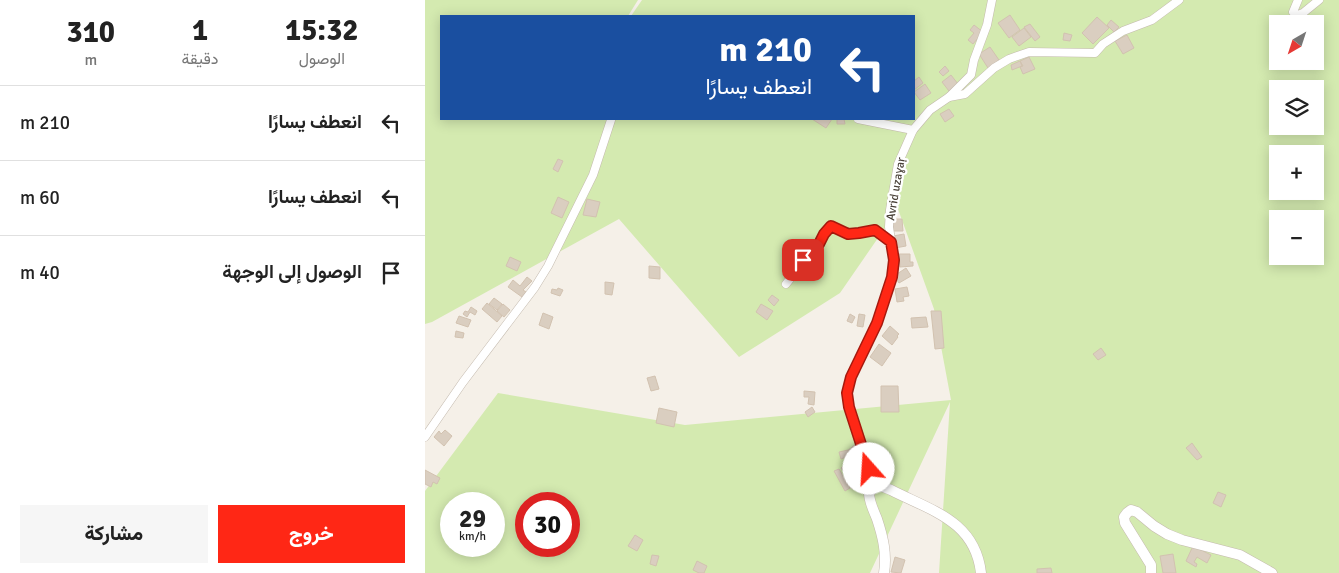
<!DOCTYPE html>
<html lang="ar">
<head>
<meta charset="utf-8">
<style>
	:root { --surface:#fff; --page:#f6f6f6; --text:#222; --muted:#767676; --line:#e0e0e0; --accent:#ff2715 }
	body { margin:0; font-family:Signika,Vazirmatn,sans-serif; background:var(--page); color:var(--text); direction:rtl; height:100vh; display:flex; flex-direction:column; font-size:19px; white-space:nowrap }
	* { box-sizing:border-box; margin:0 }
	p { font-size:16px; color:var(--muted) }
	.icon { flex:none; width:28px; height:28px; fill:none; stroke:currentColor; stroke-width:2; stroke-linecap:round; stroke-linejoin:round }
	.map { position:relative; flex:1; overflow:hidden; direction:ltr }
	.sheet { display:flex; flex-direction:column; background:var(--surface); width:425px }
	.sheet>* { flex:none }
	.top-card { position:absolute; left:15px; top:15px; width:475px; height:105px; border-radius:0px; box-shadow:0 2px 12px #0003; direction:rtl; background:#1a4fa0; color:#fff; overflow:hidden }
	.needle { width:32px; rotate:219deg }
	.buttons { position:absolute; left:844px; top:15px; display:grid; gap:10px }
	.buttons a { display:grid; place-items:center; width:55px; height:55px; border-radius:0px; background:var(--surface); box-shadow:0 2px 12px #0003; font-size:25px }
	.speed { position:absolute; left:15px; top:492px; display:flex; gap:10px; font-size:25px; font-weight:700; text-align:center }
	.speed>* { display:grid; place-content:center; width:65px; height:65px; border-radius:50%; background:var(--surface); box-shadow:0 2px 12px #0003; line-height:1 }
	.speed small { font-size:12px; font-weight:400 }
	.speed .limit { border:8px solid #d22; background:#fff; color:#111 }
	.pin { position:absolute; display:grid; place-items:center; width:42px; height:42px; color:#fff; margin:-21px; border-radius:10px; box-shadow:0 2px 8px #0006 }
	.me { position:absolute; width:55px; margin:-28px; rotate:341deg; stroke-linejoin:round; filter:drop-shadow(0 0 4px #0008) }
	.turn { display:flex; align-items:center; gap:18px; height:105px; padding:0 20px; font-size:22px }
	.turn .icon { width:65px; height:65px; stroke-width:2.5 }
	.turn b { display:block; font-size:35px; line-height:42px }
	.eta { display:flex; justify-content:space-evenly; align-items:center; height:85px; text-align:center }
	.eta b { font-size:30px; font-weight:800; line-height:35px }
	.cta { display:flex; gap:10px; margin-top:auto; padding:10px 20px }
	.cta a { flex:1; height:58px; border-radius:0px; background:var(--accent); color:#fff; font-size:20px; font-weight:800; line-height:58px; text-align:center }
	.cta a+a { background:var(--page); color:var(--text) }
	ul { padding:0; list-style:none }
	li { display:flex; align-items:center; gap:15px; height:75px; padding:0 20px; border-top:1px solid var(--line) }
	li div { flex:1 }
	li b { display:block; font-size:19px }
	li em { font-style:normal }
	main { display:flex; flex:1; min-height:0 }
	.map>svg:first-child { display:block }
	.green { fill:#d4eab0; fill-rule:evenodd }
	.building { fill:#dacec0; stroke:#d2c2b0 }
	.lines { fill:none; stroke-linecap:round; stroke-linejoin:round }
	.minor-casing { stroke:#c4baae; stroke-width:9 }
	.tertiary-casing { stroke:#c4baae; stroke-width:11 }
	.minor { stroke:#fff; stroke-width:8 }
	.tertiary { stroke:#fff; stroke-width:10 }
	.route-casing { stroke:#a6190e; stroke-width:12 }
	.route { stroke:#ff2715; stroke-width:9 }
	.labels { text-anchor:middle; dominant-baseline:central; stroke-width:4.5; stroke-linejoin:round; paint-order:stroke }
	.street-label { font-size:12px; fill:#484037; stroke:#fff }
</style>
</head>
<body>
<main>
<div class="map">
<svg width="914" height="573" viewBox="0 0 914 573">
	<rect width="100%" height="100%" fill="#f5f0e8"/>
	<!-- green -->
	<path class="green" d="M0,0H213L203,16H16V119H489V16H206L217,0H914V573H514L525,402L445,573H0V491L73,393L260,425L526,400L509,309L473,209L415,293L314,357L194,219L7,322L0,324ZM852,24H890V61H852ZM852,89H890V126H852ZM852,154H890V191H852ZM852,219H890V256H852ZM26,504H69V546H26ZM101,504H144V546H101Z"/>
	<!-- building -->
	<g class="building">
		<polygon points="585,15 595,30 584,38 573,23"/>
		<polygon points="672,17 684,28 668,44 657,33"/>
		<polygon points="686,20 694,27 689,32 682,25"/>
		<polygon points="605,24 615,37 610,41 599,27"/>
		<polygon points="549,25 558,32 548,44 543,40 549,33 545,30"/>
		<polygon points="599,28 606,37 594,46 587,37"/>
		<polygon points="639,33 647,35 645,41 638,40"/>
		<polygon points="702,35 709,48 698,54 690,41"/>
		<polygon points="565,47 574,60 563,68 554,54"/>
		<polygon points="604,57 610,69 598,74 595,67 598,66 595,61"/>
		<polygon points="595,61 597,66 587,70 586,65"/>
		<polygon points="520,66 524,71 518,76 514,72"/>
		<polygon points="526,75 533,84 524,91 517,82"/>
		<polygon points="494,77 498,83 489,90 489,81"/>
		<polygon points="500,84 506,93 495,100 489,92"/>
		<polygon points="524,109 529,116 520,122 515,114"/>
		<polygon points="387,119 407,119 401,128"/>
		<polygon points="412,119 419,119 420,124 412,124"/>
		<polygon points="133,159 138,161 133,172 128,169"/>
		<polygon points="133,197 144,202 137,218 126,213"/>
		<polygon points="162,199 175,202 171,217 158,215"/>
		<polygon points="467,219 477,219 478,231 468,231"/>
		<polygon points="479,234 481,246 470,248 468,236"/>
		<polygon points="474,254 485,254 485,262 488,262 488,266 475,267"/>
		<polygon points="85,257 96,262 92,271 81,266"/>
		<polygon points="224,266 235,267 235,279 224,278"/>
		<polygon points="481,268 486,276 474,283 469,276"/>
		<polygon points="102,277 107,281 98,290 101,292 97,297 83,287 88,280 95,286"/>
		<polygon points="180,282 189,283 187,295 180,294"/>
		<polygon points="482,287 484,296 478,297 479,301 472,302 470,289"/>
		<polygon points="133,288 138,290 135,296 126,293 127,289 132,290"/>
		<polygon points="347,295 354,300 349,306 343,300"/>
		<polygon points="69,298 77,304 72,310 64,304"/>
		<polygon points="62,303 77,316 72,322 57,309"/>
		<polygon points="78,304 85,310 79,317 72,311"/>
		<polygon points="336,304 348,311 342,320 331,312"/>
		<polygon points="46,307 52,311 50,315 45,312 42,317 38,314 40,311 43,312"/>
		<polygon points="506,311 516,311 519,348 510,349"/>
		<polygon points="118,313 128,317 124,329 114,325"/>
		<polygon points="425,314 430,317 427,323 422,321"/>
		<polygon points="434,314 440,315 438,327 432,326"/>
		<polygon points="34,316 46,320 43,327 31,323"/>
		<polygon points="501,317 503,327 487,328 486,318"/>
		<polygon points="465,326 474,334 472,336 473,337 467,345 457,336"/>
		<polygon points="31,331 39,333 38,338 30,337"/>
		<polygon points="454,344 466,353 457,366 445,357"/>
		<polygon points="676,348 681,355 673,360 668,354"/>
		<polygon points="230,376 234,389 226,391 222,378"/>
		<polygon points="456,386 473,386 474,412 456,412"/>
		<polygon points="379,391 390,392 389,405 383,404 384,397 379,397"/>
		<polygon points="387,407 390,412 383,417 380,412"/>
		<polygon points="234,408 252,412 249,427 231,423"/>
		<polygon points="20,430 27,436 19,446 9,437 14,431 16,434"/>
		<polygon points="767,443 777,457 772,460 761,448"/>
		<polygon points="431,444 440,455 431,462 422,451"/>
		<polygon points="423,450 424,456 416,459 414,452"/>
		<polygon points="427,461 440,481 427,489 422,482 428,479 421,469 418,471 416,468"/>
		<polygon points="414,469 425,488 420,491 409,471"/>
		<polygon points="0,470 15,478 12,484 8,482 6,487 0,484"/>
		<polygon points="793,492 801,495 796,507 788,503"/>
		<polygon points="210,535 218,540 212,551 203,546"/>
		<polygon points="768,546 786,555 782,563 772,557 769,562 772,564 771,567 761,561"/>
		<polygon points="748,554 751,573 738,573 735,556"/>
		<polygon points="227,555 234,556 231,566 225,564"/>
		<polygon points="470,557 480,560 476,573 466,572"/>
		<polygon points="272,561 282,566 279,573 274,573 268,570"/>
		<polygon points="626,568 627,573 612,573 612,569"/>
	</g>
	<g class="lines">
		<!-- minor casing -->
		<g class="minor-casing">
			<g id="minor">
				<polyline points="873,0 868,12 873,15 878,13 894,0"/>
				<polyline points="524,97 546,75 549,60 562,25 567,0"/>
				<polyline points="433,119 488,130"/>
				<polyline points="361,284 407,226 423,233 434,233 450,230 466,242"/>
				<polyline points="0,437 38,382 110,287 123,266 168,175 186,120"/>
				<polyline points="450,486 424,407 422,393 426,377 452,323 469,269 469,260 464,227 465,210 473,164 488,130 505,110 524,97 540,94 569,68 584,59 604,52 670,53 678,44 698,31 727,20 754,0"/>
			</g>
		</g>
		<!-- tertiary casing -->
		<g class="tertiary-casing">
			<g id="tertiary">
				<path d="M459,573C462,554 458,537 452,519C449,511 444,502 444,493L450,486H456L466,490C507,511 550,521 556,573"/>
				<polyline points="726,573 726,565 700,523 699,517 702,513 706,510 712,512 729,526 742,534 757,540 815,555 847,573"/>
			</g>
		</g>
		<!-- minor -->
		<use href="#minor" class="minor"/>
		<!-- tertiary -->
		<use href="#tertiary" class="tertiary"/>
	</g>
	<g class="lines">
		<!-- route casing -->
		<g class="route-casing">
			<polyline id="route" points="378,260 394,244 399,234 406,226 423,234 434,233 450,230 466,242 469,260 467,277 452,323 426,377 422,393 424,407 444,469"/>
		</g>
		<!-- route -->
		<use href="#route" class="route"/>
	</g>
	<g class="labels">
		<!-- street labels -->
		<g class="street-label">
			<text transform="translate(471 189) rotate(-80)">Avrid uzaɣaṛ</text>
		</g>
	</g>
</svg>
<div class="buttons">
<a><svg class="needle" viewBox="-14 -14 28 28"><path d="M0-13l5 13h-10z" fill="#e53935"/><path d="M0 13l5-13h-10z" fill="#767676"/></svg></a>
<a><svg class="icon" aria-label="layers" viewBox="0 0 24 24"><path d="M12 4l9 5-9 5-9-5zM3 14l9 5 9-5"/></svg></a>
<a>+</a>
<a>−</a>
</div>
<div class="speed"><div>29<small>km/h</small></div><div class="limit">30</div></div>
<div class="pin" style="left:378px;top:260px;background:#d93025"><svg class="icon" aria-label="arrive" viewBox="0 0 24 24"><path d="M6 21V4h12l-3 4 3 4H6"/></svg></div>
<svg class="me" style="left:444px;top:469px" viewBox="-20 -20 40 40"><circle r="19" fill="#fff"/><path d="M0-13L10 11 0 6-10 11z" fill="#ff2715"/></svg>
<div class="top-card">
<div class="turn"><svg class="icon" aria-label="left" viewBox="0 0 24 24"><path d="M17 20v-9H6M10 6l-5 5 5 5"/></svg><div><b>210 m</b>انعطف يسارًا</div></div>
</div>
</div>
<section class="sheet">
<div class="eta">
<div><b>15:32</b><p>الوصول</p></div>
<div><b>1</b><p>دقيقة</p></div>
<div><b>310</b><p>m</p></div>
</div>
<ul>
<li><svg class="icon" aria-label="left" viewBox="0 0 24 24"><path d="M17 20v-9H6M10 6l-5 5 5 5"/></svg><div><b>انعطف يسارًا</b></div><em>210 m</em></li>
<li><svg class="icon" aria-label="left" viewBox="0 0 24 24"><path d="M17 20v-9H6M10 6l-5 5 5 5"/></svg><div><b>انعطف يسارًا</b></div><em>60 m</em></li>
<li><svg class="icon" aria-label="arrive" viewBox="0 0 24 24"><path d="M6 21V4h12l-3 4 3 4H6"/></svg><div><b>الوصول إلى الوجهة</b></div><em>40 m</em></li>
</ul>
<div class="cta"><a>خروج</a><a>مشاركة</a></div>
</section>
</main>
</body>
</html>
